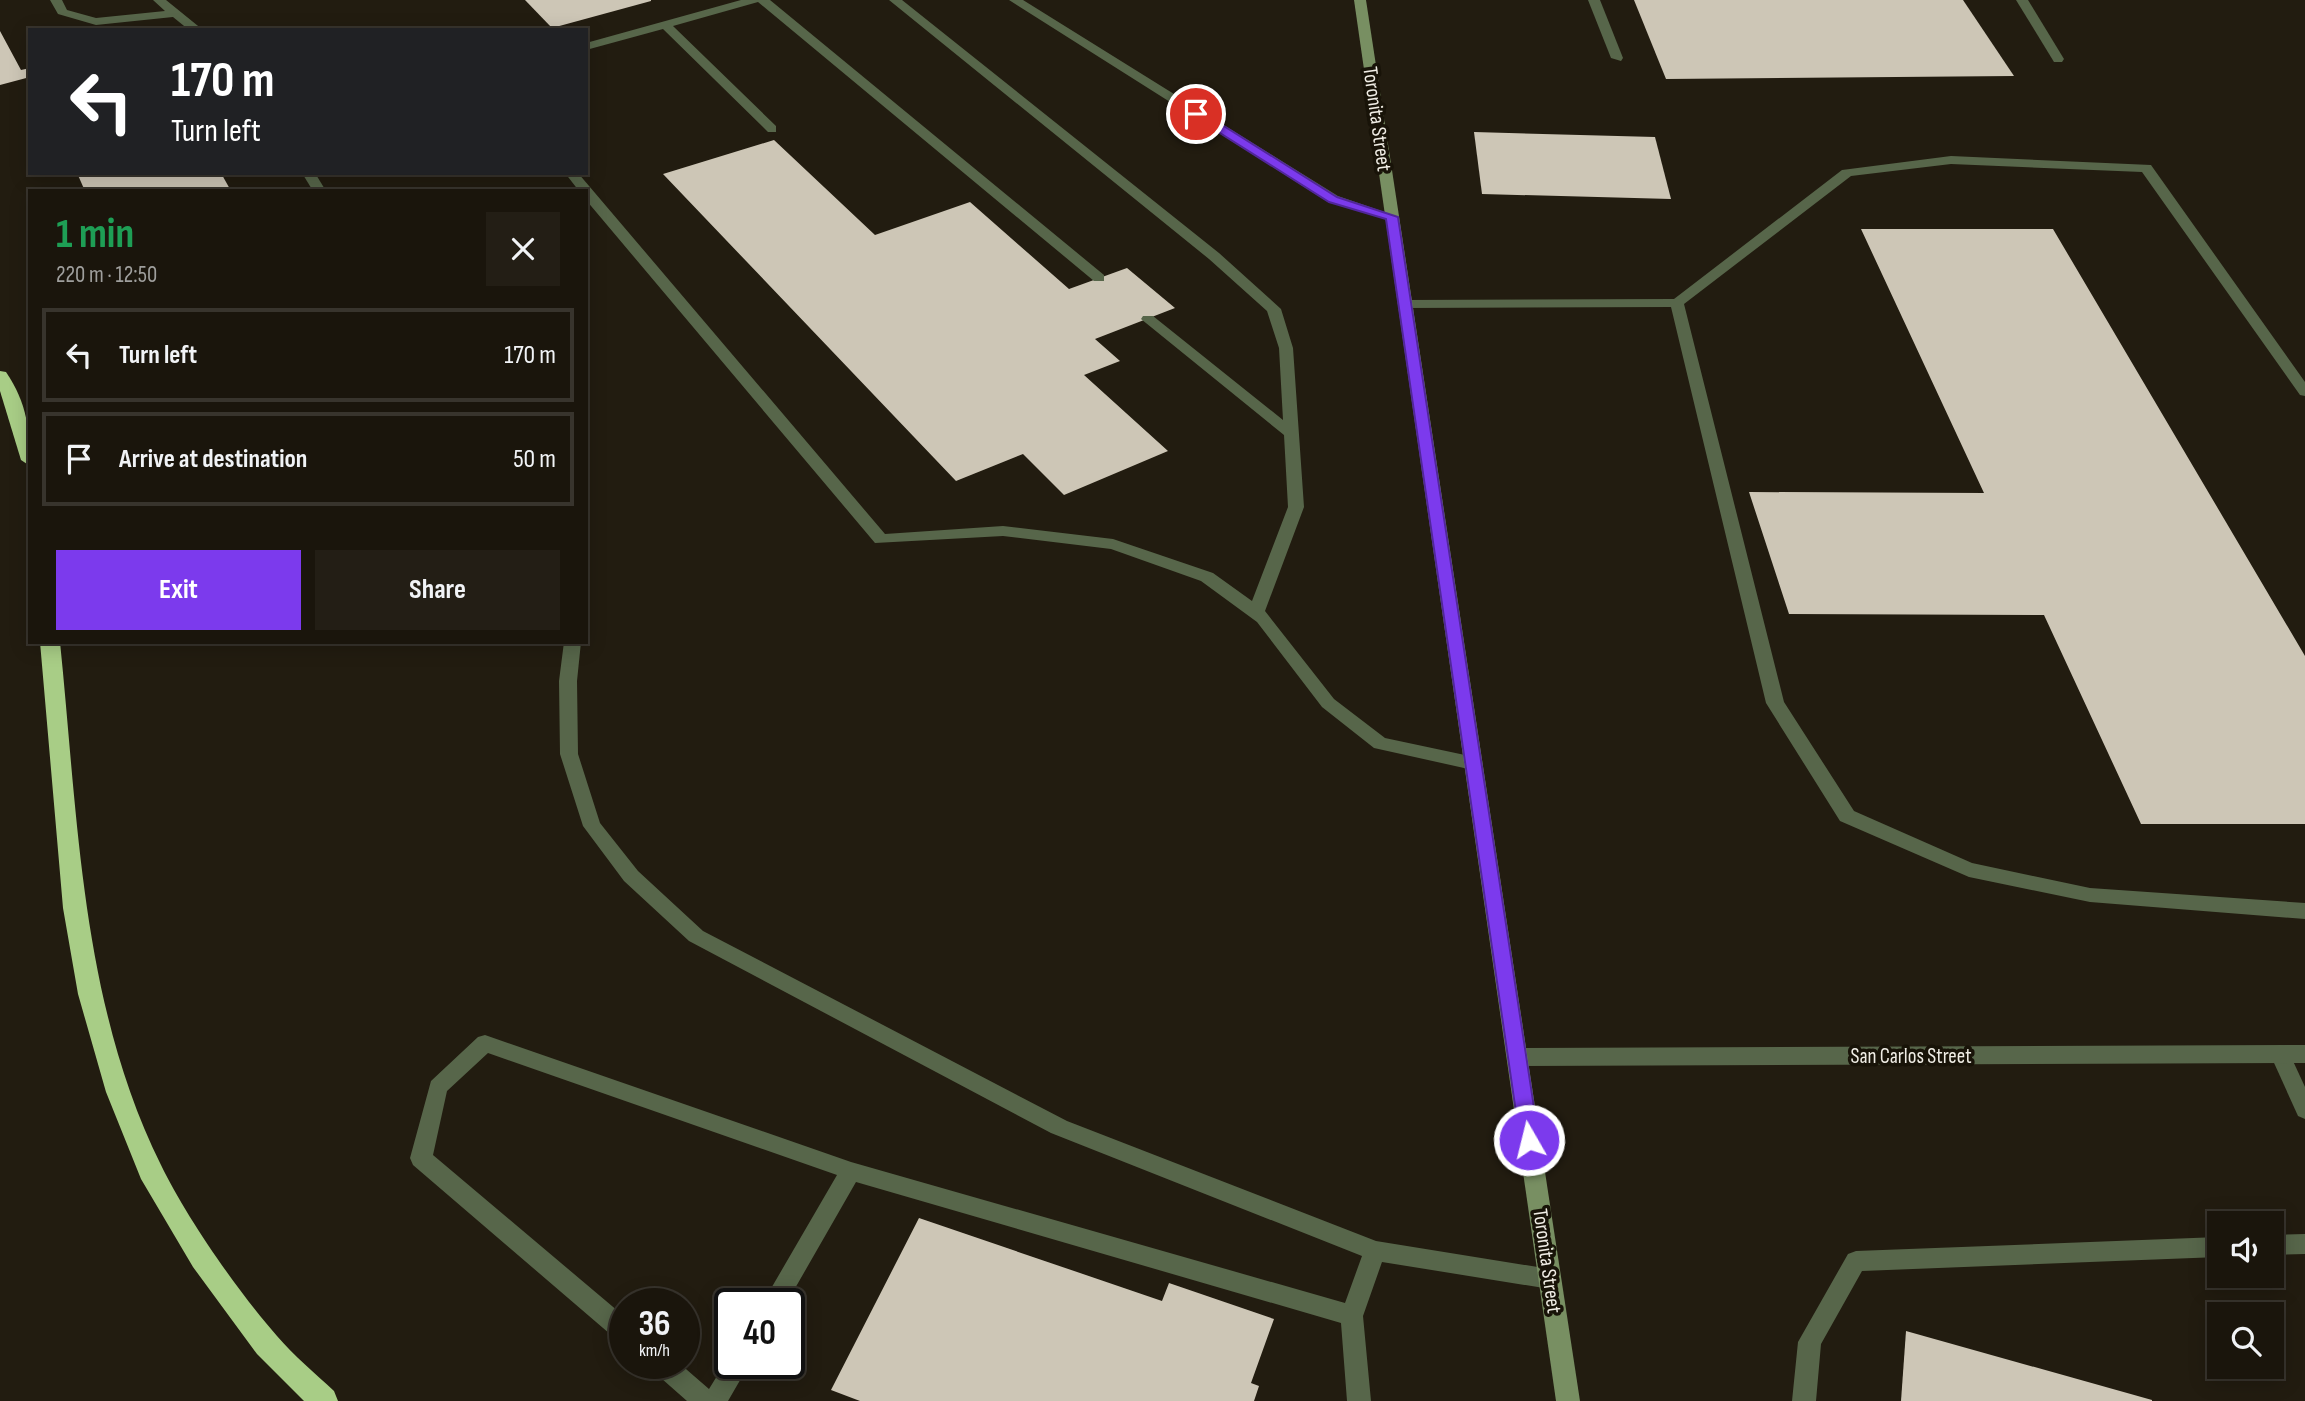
<!DOCTYPE html>
<html lang="en">
<head>
<meta charset="utf-8">
<style>
	:root { --surface:#1a150c; --page:#231e15; --text:#f1f3f6; --muted:#9f9f9d; --line:#38342d; --accent:#7c3aed }
	body { margin:0; font-family:"Sofia Sans Condensed",sans-serif; background:var(--page); color:var(--text); height:100vh; display:flex; flex-direction:column; font-size:26px; white-space:nowrap }
	* { box-sizing:border-box; margin:0 }
	p { font-size:23px; color:var(--muted) }
	.icon { flex:none; width:38px; height:38px; fill:none; stroke:currentColor; stroke-width:2; stroke-linecap:round; stroke-linejoin:round }
	.map { position:relative; flex:1; overflow:hidden }
	.side { position:absolute; left:28px; top:189px; width:560px; height:455px; display:flex; flex-direction:column; background:var(--surface); border-radius:0px; box-shadow:0 4px 18px #0003,0 0 0 2px var(--line) }
	.side>* { flex:none }
	.hud { position:absolute; left:28px; top:28px; width:560px; height:147px; border-radius:0px; box-shadow:0 4px 18px #0003,0 0 0 2px var(--line); background:#202124; color:#fff; overflow:hidden }
	.buttons { position:absolute; left:2207px; top:1211px; display:grid; gap:14px }
	.buttons a { display:grid; place-items:center; width:77px; height:77px; border-radius:0px; background:var(--surface); box-shadow:0 4px 18px #0003,0 0 0 2px var(--line); font-size:35px }
	.speed { position:absolute; left:609px; top:1288px; display:flex; gap:14px; font-size:35px; font-weight:700; text-align:center }
	.speed>* { display:grid; place-content:center; width:91px; height:91px; border-radius:50%; background:var(--surface); box-shadow:0 4px 18px #0003,0 0 0 2px var(--line); line-height:1 }
	.speed small { font-size:18px; font-weight:400 }
	.speed .limit { border:4px solid #111; border-radius:10px; background:#fff; color:#111 }
	.pin { position:absolute; display:grid; place-items:center; width:60px; height:60px; color:#fff; margin:-30px; border:4px solid #fff; border-radius:50%; box-shadow:0 2px 7px #0007 }
	.me { position:absolute; width:77px; margin:-38px; rotate:352deg; stroke-linejoin:round; filter:drop-shadow(0 0 5px #0008) }
	.turn { display:flex; align-items:center; gap:24px; height:147px; padding:0 28px; font-size:32px }
	.turn .icon { width:91px; height:91px; stroke-width:2.5 }
	.turn b { display:block; font-size:49px; line-height:60px }
	.round { display:grid; place-items:center; flex:none; width:74px; height:74px; border-radius:0px; background:var(--page) }
	.overview { display:flex; align-items:center; justify-content:space-between; height:119px; padding:0 28px }
	h1 { font-size:42px; font-weight:700; line-height:52px; color:#1e9e55 }
	.action { display:flex; gap:14px; margin-top:auto; padding:14px 28px }
	.action a { flex:1; height:80px; border-radius:0px; background:var(--accent); color:#fff; font-size:28px; font-weight:700; line-height:80px; text-align:center }
	.action a+a { background:var(--page); color:var(--text) }
	ul { padding:0; list-style:none }
	li { display:flex; align-items:center; gap:21px; height:94px; margin:0 14px 10px; padding:0 14px; border:4px solid var(--line); border-radius:0px }
	li div { flex:1 }
	li b { display:block; font-size:26px }
	li em { font-style:normal }
	.map>svg:first-child { display:block }
	.building { fill:#cdc6b6 }
	.lines { fill:none; stroke-linecap:round; stroke-linejoin:round }
	.lane { fill:#57664a; fill-rule:evenodd }
	.street { fill:#57664a; fill-rule:evenodd }
	.secondary { fill:#788f62; fill-rule:evenodd }
	.highway { fill:#a8cd86; fill-rule:evenodd }
	.route { fill:#7c3aed; stroke:#51269a; stroke-width:2 }
	.labels { text-anchor:middle; dominant-baseline:central; stroke-width:7; stroke-linejoin:round; paint-order:stroke }
	.street-label { font-size:21px; fill:#f0ede5; stroke:#181308 }
</style>
</head>
<body>
<div class="map">
<svg width="2305" height="1401" viewBox="0 0 2305 1401">
	<rect width="100%" height="100%" fill="#221c10"/>
	<!-- building -->
	<g class="building">
		<polygon points="525,0 651,0 651,1 552,28"/>
		<polygon points="1634,0 1963,0 2014,76 1666,79"/>
		<polygon points="0,31 21,70 30,68 30,77 0,85"/>
		<polygon points="1474,132 1655,137 1671,199 1482,194"/>
		<polygon points="774,140 875,235 970,202 1069,289 1127,268 1175,308 1095,339 1120,361 1084,375 1168,451 1064,495 1023,454 956,481 663,174"/>
		<polygon points="77,173 221,173 231,191 85,191"/>
		<polygon points="1861,229 2053,229 2305,656 2305,824 2141,824 2044,615 1789,614 1749,492 1984,493"/>
		<polygon points="919,1218 1162,1301 1169,1283 1274,1319 1251,1383 1259,1386 1254,1401 860,1401 831,1390"/>
		<polygon points="1906,1331 2152,1400 2152,1401 1901,1401"/>
	</g>
	<g class="lines">
		<!-- lane -->
		<g class="lane">
			<polygon points="50,0 62,0 67,10 96,18 165,11 153,0 166,0 203,30 189,30 173,17 96,25 58,14"/>
			<polygon points="741,0 770,0 1104,275 1104,281 1094,281 758,2 673,26 776,126 776,132 768,132 663,29 586,50 586,43"/>
			<polygon points="889,0 902,0 1219,253 1281,309 1293,348 1304,507 1265,611 1334,699 1385,738 1479,758 1482,763 1479,768 1473,770 1374,748 1322,707 1257,622 1201,581 1111,549 1003,536 875,543 586,200 586,191 579,191 565,173 578,173 885,534 1003,526 1113,539 1213,573 1252,601 1288,507 1284,435 1141,319 1143,316 1153,316 1283,420 1279,348 1267,311 1209,259"/>
			<polygon points="1009,0 1023,0 1338,196 1399,217 1392,221 1328,202"/>
			<polygon points="1588,0 1600,0 1623,58 1621,61 1611,58"/>
			<polygon points="2016,0 2028,0 2064,59 2062,62 2054,62"/>
			<polygon points="1951,156 2151,165 2305,382 2305,396 2300,395 2142,172 1951,164 1851,176 1684,304 1784,702 1854,811 1972,863 2090,888 2305,903 2305,919 2090,902 1969,877 1840,821 1766,703 1671,307 1405,308 1398,304 1405,300 1674,299 1842,170"/>
			<polygon points="302,173 315,173 326,191 313,191"/>
			<polygon points="564,642 581,642 577,681 578,754 600,823 638,871 703,931 1067,1121 1376,1241 1550,1269 1558,1272 1561,1279 1558,1286 1550,1289 1382,1262 1363,1316 1371,1401 1347,1401 1341,1323 856,1182 786,1304 762,1304 837,1175 488,1053 447,1091 433,1155 625,1317 625,1343 617,1340 413,1165 410,1158 431,1081 478,1037 485,1035 851,1162 1345,1303 1362,1256 1051,1133 689,941 624,881 583,826 560,754 559,681"/>
			<polygon points="2280,1045 2287,1048 2305,1087 2305,1119 2298,1116 2270,1054 2273,1048"/>
			<polygon points="2305,1234 2305,1254 2272,1255 2272,1235"/>
			<polygon points="2219,1237 2219,1257 1862,1271 1821,1344 1816,1401 1792,1401 1798,1342 1848,1254 1856,1251"/>
			<polygon points="730,1355 730,1363 750,1363 728,1401 687,1401 653,1371 649,1363 679,1363 709,1389"/>
		</g>
		<!-- street -->
		<polygon class="street" points="2305,1045 2305,1063 1517,1066 1510,1063 1507,1057 1510,1051 1517,1048"/>
		<!-- secondary -->
		<polygon class="secondary" points="1354,0 1366,0 1580,1401 1556,1401"/>
		<!-- highway -->
		<g class="highway">
			<path d="M0,371L6,372C27,403 30,430 30,466L21,460L0,391Z"/>
			<path d="M40,642H60C78,818 81,1004 161,1165C186,1217 239,1293 277,1336C294,1356 315,1373 334,1391L338,1401H304L257,1354L193,1267L141,1179L106,1092L78,994L63,908Z"/>
		</g>
	</g>
	<!-- route -->
	<polygon class="route" points="1193,111 1200,111 1337,197 1398,217 1539,1140 1536,1146 1529,1149 1522,1146 1520,1140 1386,219 1329,202 1193,116"/>
	<g class="labels">
		<!-- street labels -->
		<g class="street-label">
			<text transform="translate(1377 119) rotate(82)">Toronita Street</text>
			<text x="1911" y="1056">San Carlos Street</text>
			<text transform="translate(1547 1261) rotate(82)">Toronita Street</text>
		</g>
	</g>
</svg>
<div class="buttons">
<a><svg class="icon" aria-label="sound" viewBox="0 0 24 24"><path d="M4 9h4l5-4v14l-5-4H4zM17 9q2 3 0 6"/></svg></a>
<a><svg class="icon" aria-label="search" viewBox="0 0 24 24"><circle cx="10" cy="10" r="6"/><path d="M15 15l6 6"/></svg></a>
</div>
<div class="speed"><div>36<small>km/h</small></div><div class="limit">40</div></div>
<div class="pin" style="left:1196px;top:114px;background:#d93025"><svg class="icon" aria-label="arrive" viewBox="0 0 24 24"><path d="M6 21V4h12l-3 4 3 4H6"/></svg></div>
<svg class="me" style="left:1529px;top:1140px" viewBox="-20 -20 40 40"><circle r="17" fill="#7c3aed" stroke="#fff" stroke-width="3"/><path d="M0-11L8 9 0 5-8 9z" fill="#fff"/></svg>
<div class="hud">
<div class="turn"><svg class="icon" aria-label="left" viewBox="0 0 24 24"><path d="M17 20v-9H6M10 6l-5 5 5 5"/></svg><div><b>170 m</b>Turn left</div></div>
</div>
<section class="side">
<div class="overview"><div><h1>1 min</h1><p>220 m · 12:50</p></div><a class="round"><svg class="icon" aria-label="close" viewBox="0 0 24 24"><path d="M6 6l12 12M18 6L6 18"/></svg></a></div>
<ul>
<li><svg class="icon" aria-label="left" viewBox="0 0 24 24"><path d="M17 20v-9H6M10 6l-5 5 5 5"/></svg><div><b>Turn left</b></div><em>170 m</em></li>
<li><svg class="icon" aria-label="arrive" viewBox="0 0 24 24"><path d="M6 21V4h12l-3 4 3 4H6"/></svg><div><b>Arrive at destination</b></div><em>50 m</em></li>
</ul>
<div class="action"><a>Exit</a><a>Share</a></div>
</section>
</div>
</body>
</html>
